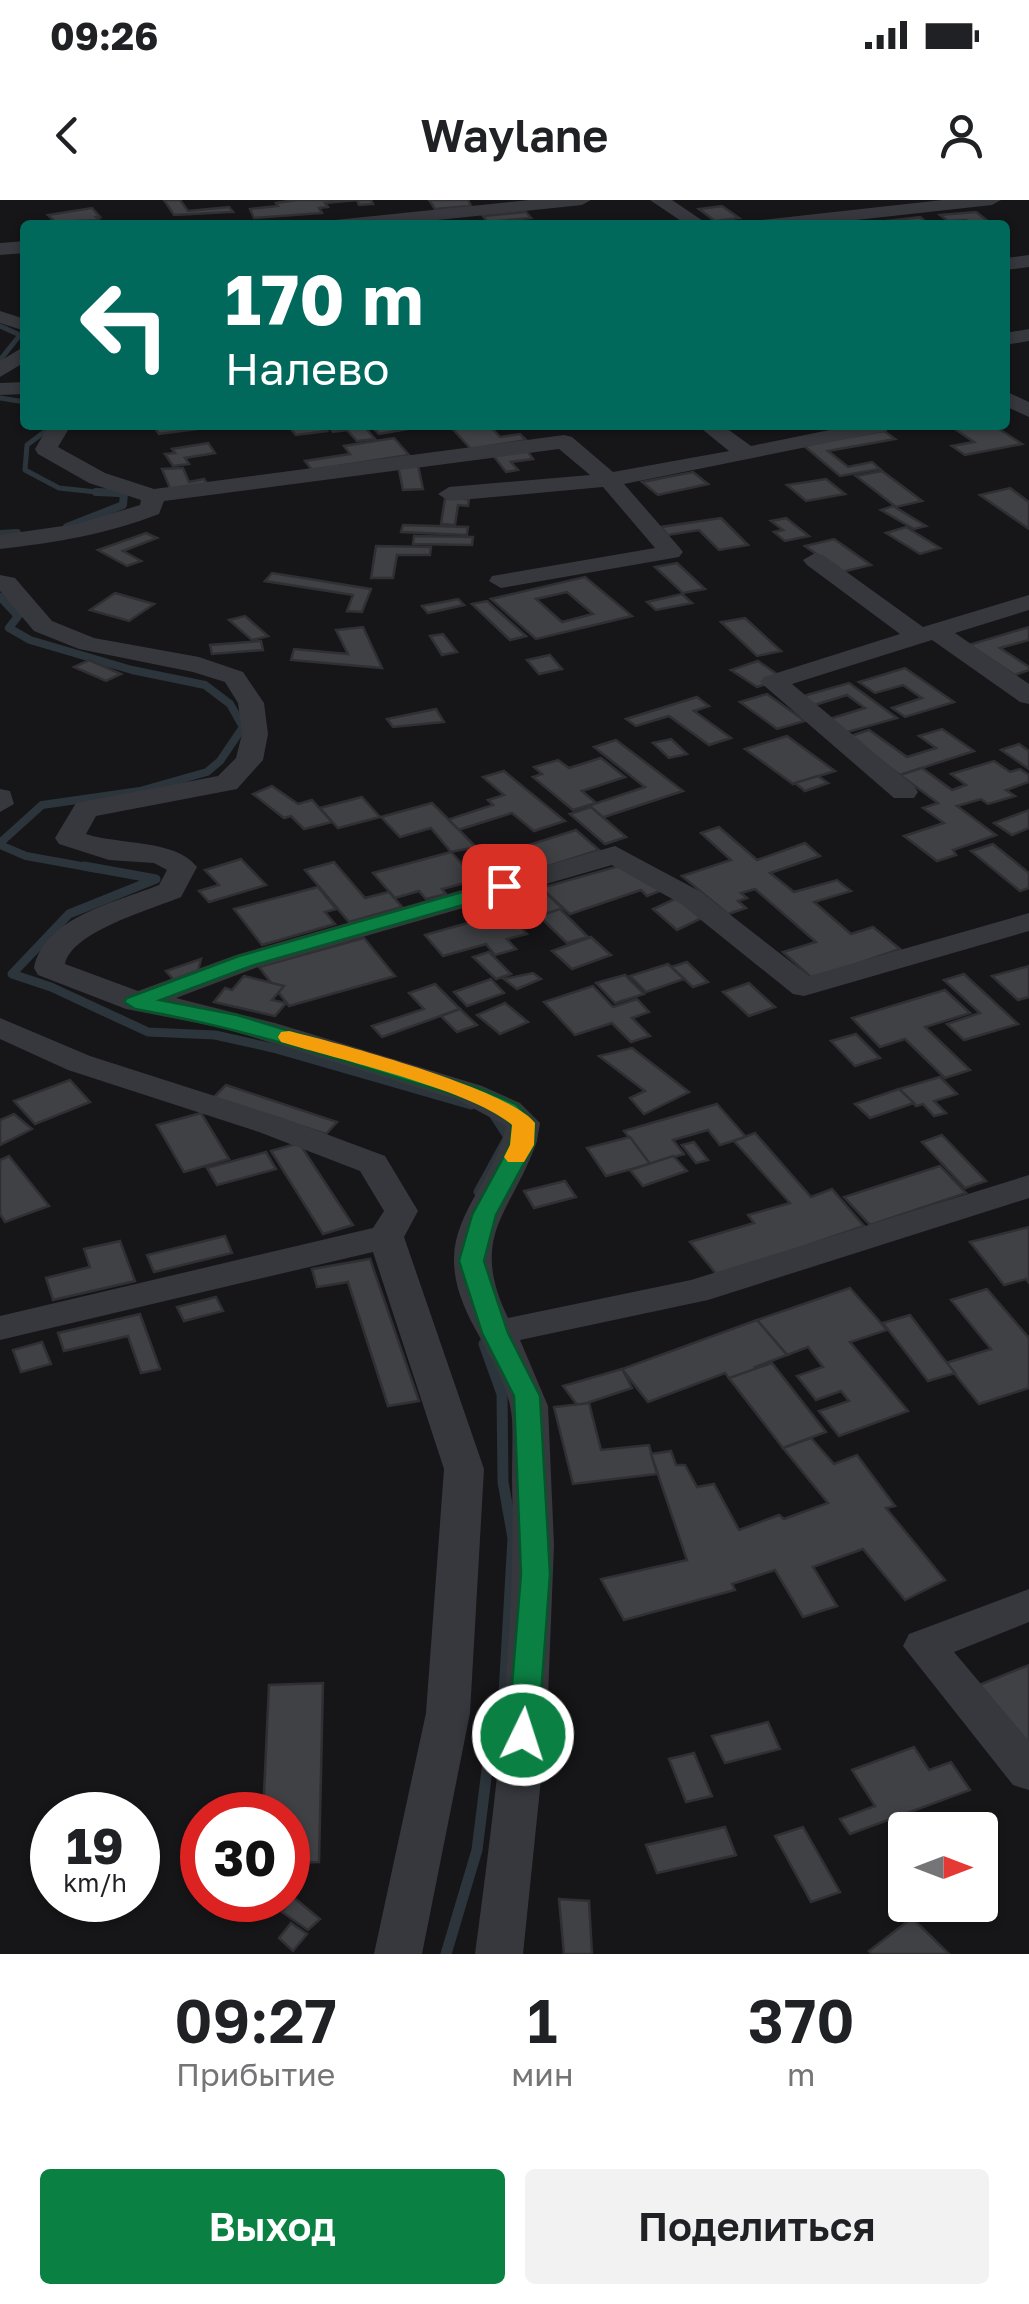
<!DOCTYPE html>
<html lang="ru">
<head>
<meta charset="utf-8">
<style>
	:root { --surface:#fff; --page:#f2f2f2; --text:#202124; --muted:#757577; --accent:#0b8043 }
	body { margin:0; font-family:"Golos Text",sans-serif; background:var(--page); color:var(--text); height:100vh; display:flex; flex-direction:column; font-size:38px; white-space:nowrap }
	* { box-sizing:border-box; margin:0 }
	p { font-size:32px; color:var(--muted) }
	.icon { flex:none; width:55px; height:55px; fill:none; stroke:currentColor; stroke-width:2; stroke-linecap:round; stroke-linejoin:round }
	.map { position:relative; height:1754px; overflow:hidden }
	.side { display:flex; flex-direction:column; background:var(--surface); flex:1 }
	.side>* { flex:none }
	.top-card { position:absolute; left:20px; top:20px; width:990px; height:210px; border-radius:10px; box-shadow:0 2px 8px #0004; background:#00695c; color:#fff; overflow:hidden }
	.needle { width:65px; rotate:90deg }
	.tools { position:absolute; left:888px; top:1612px; display:grid; gap:20px }
	.tools a { display:grid; place-items:center; width:110px; height:110px; border-radius:10px; background:var(--surface); box-shadow:0 2px 8px #0004; font-size:50px }
	.speed { position:absolute; left:30px; top:1592px; display:flex; gap:20px; font-size:50px; font-weight:700; text-align:center }
	.speed>* { display:grid; place-content:center; width:130px; height:130px; border-radius:50%; background:var(--surface); box-shadow:0 2px 8px #0004; line-height:1 }
	.speed small { font-size:25px; font-weight:400 }
	.speed .limit { border:15px solid #d22; background:#fff; color:#111 }
	.pin { position:absolute; display:grid; place-items:center; width:85px; height:85px; color:#fff; margin:-42px; border-radius:20px; box-shadow:0 5px 15px #0006 }
	.me { position:absolute; width:110px; margin:-55px; rotate:4deg; stroke-linejoin:round; filter:drop-shadow(0 0 8px #0008) }
	.turn { display:flex; align-items:center; gap:35px; height:210px; padding:0 40px; font-size:45px }
	.turn .icon { width:130px; height:130px; stroke-width:2.5 }
	.turn b { display:block; font-size:70px; line-height:85px }
	.eta { display:flex; justify-content:space-evenly; align-items:center; height:170px; text-align:center }
	.eta b { font-size:60px; font-weight:600; line-height:70px }
	.cta { display:flex; gap:20px; margin-top:auto; padding:20px 40px }
	.cta a { flex:1; height:115px; border-radius:10px; background:var(--accent); color:#fff; font-size:40px; font-weight:600; line-height:115px; text-align:center }
	.cta a+a { background:var(--page); color:var(--text) }
	.status { display:flex; justify-content:space-between; align-items:center; height:70px; padding:0 50px; background:var(--surface); direction:ltr }
	.status svg { height:28px; fill:currentColor }
	header { display:flex; justify-content:space-between; align-items:center; height:130px; padding:0 40px; background:var(--surface); font-size:45px; font-weight:600 }
	.map>svg:first-child { display:block }
	.lines { fill:none; stroke-linecap:round; stroke-linejoin:round }
	.stream-far3 { stroke:#2c353c; stroke-width:5 }
	.stream-far2 { stroke:#2c353c; stroke-width:8 }
	.stream-far1 { stroke:#2c353c; stroke-width:9 }
	.stream { stroke:#2c353c; stroke-width:11 }
	.building { fill:#404145; stroke:#303034; stroke-width:2.5; fill-rule:evenodd }
	.minor { fill:#37383d; fill-rule:evenodd }
	.route { fill:#0b8043; stroke:#07532c; stroke-width:2.5 }
	.slow { fill:#f59e0b }
</style>
</head>
<body>
<div class="status"><b>09:26</b><svg viewBox="0 0 49 12"><path d="M0 12V9h3v3zM5 12V6h3v6zM10 12V3h3v9zM15 12V0h3v12zM26 1h20v11H26zM47 4h2v5h-2z"/></svg></div>
<header><svg class="icon" aria-label="back" viewBox="0 0 24 24"><path d="M15 5l-7 7 7 7"/></svg>Waylane<svg class="icon" aria-label="person" viewBox="0 0 24 24"><circle cx="12" cy="8" r="4"/><path d="M4 21q1-7 8-7t8 7"/></svg></header>
<div class="map">
<svg width="1029" height="1754" viewBox="0 0 1029 1754">
	<rect width="100%" height="100%" fill="#161618"/>
	<g class="lines">
		<!-- stream-far3 -->
		<g class="stream-far3">
			<polyline points="0,126 20,135 0,160"/>
			<polyline points="0,198 25,202"/>
			<polyline points="47,225 47,230 27,245 25,270 59,288 124,295"/>
		</g>
		<!-- stream-far2 -->
		<g class="stream-far2">
			<polyline points="67,327 123,305 124,293 96,292"/>
			<polyline points="0,334 17,333"/>
			<polyline points="0,397 18,416 9,428 30,440 132,470 205,485 230,504 243,527 220,561 207,572 140,591 42,605 0,643"/>
			<polyline points="0,645 26,656 98,669"/>
		</g>
		<!-- stream-far1 -->
		<g class="stream-far1">
			<polyline points="84,666 156,679 69,714 12,774 51,787 148,832 215,835 273,848 471,905"/>
			<polyline points="478,992 508,937 493,914"/>
		</g>
		<!-- stream -->
		<polyline class="stream" points="446,1754 477,1650 488,1562 504,1494 513,1338 503,1282 502,1194 484,1144"/>
	</g>
	<!-- building -->
	<g class="building">
		<polygon points="164,0 180,0 188,11 229,7 233,12 174,15"/>
		<polygon points="296,0 371,0 373,4 359,5 357,0 325,3 328,7 319,8 322,13 254,18 250,9 278,6 276,3"/>
		<polygon points="429,0 468,0 471,6 435,9"/>
		<polygon points="722,6 739,18 715,21 699,9"/>
		<polygon points="92,8 100,17 96,17 99,20 55,22 48,15"/>
		<polygon points="526,12 531,18 487,22 483,16"/>
		<polygon points="976,12 993,25 973,25 966,20 948,21 940,15"/>
		<polygon points="920,17 930,25 878,22"/>
		<polygon points="180,225 204,225 205,228 159,234 155,228"/>
		<polygon points="322,225 327,231 296,235 290,228"/>
		<polygon points="327,225 363,225 375,239 357,241 347,230 333,232"/>
		<polygon points="370,225 431,225 379,234"/>
		<polygon points="449,225 489,225 500,237 520,234 526,240 471,249"/>
		<polygon points="949,225 993,225 1022,244 965,255 952,246 974,242"/>
		<polygon points="884,231 895,239 828,251 848,267 872,262 880,269 840,276 803,245"/>
		<polygon points="394,238 409,255 312,270 305,261 350,254 344,246"/>
		<polygon points="208,243 215,253 185,258 189,264 173,266 165,254 175,253 172,249"/>
		<polygon points="526,249 533,259 511,262 518,270 506,272 492,254"/>
		<polygon points="418,265 423,289 403,290 398,266"/>
		<polygon points="183,268 189,282 204,279 210,288 172,293 162,269"/>
		<polygon points="882,271 922,301 896,307 856,276"/>
		<polygon points="693,272 708,284 658,295 642,282"/>
		<polygon points="826,279 845,294 806,301 787,285"/>
		<polygon points="1010,288 1029,302 1029,329 980,295"/>
		<polygon points="445,298 469,299 468,306 458,305 455,325 441,324"/>
		<polygon points="893,306 926,326 914,329 881,310"/>
		<polygon points="721,318 748,345 719,350 699,330 668,335 661,327"/>
		<polygon points="786,318 809,336 785,341 774,332 783,330 771,321"/>
		<polygon points="403,325 468,327 467,335 401,332"/>
		<polygon points="906,327 940,348 920,354 886,333"/>
		<polygon points="146,333 157,338 123,351 141,361 127,366 98,350"/>
		<polygon points="414,336 473,337 472,345 413,344"/>
		<polygon points="834,339 871,365 842,372 805,346"/>
		<polygon points="376,346 431,347 430,355 397,355 393,378 371,378"/>
		<polygon points="677,363 705,389 683,393 655,367"/>
		<polygon points="272,373 371,389 362,412 347,411 353,395 265,381"/>
		<path d="M585,377L632,416L536,439L491,399ZM567,392L593,414L562,422L536,399Z"/>
		<polygon points="115,393 154,404 129,421 90,410"/>
		<polygon points="682,394 692,403 656,410 647,402"/>
		<polygon points="458,399 464,405 428,413 422,406"/>
		<polygon points="487,401 526,436 510,440 472,404"/>
		<polygon points="245,416 268,436 252,440 229,420"/>
		<polygon points="745,418 781,451 757,456 721,422"/>
		<polygon points="363,427 382,468 291,460 294,449 348,454 336,430"/>
		<polygon points="1029,427 1029,440 1000,448 1029,467 1029,470 1015,475 969,445"/>
		<polygon points="443,434 457,452 442,455 430,436"/>
		<polygon points="261,441 263,450 212,454 210,445"/>
		<polygon points="550,455 562,469 539,474 527,460"/>
		<polygon points="89,460 121,474 106,481 74,467"/>
		<polygon points="758,461 784,479 757,487 731,470"/>
		<polygon points="905,468 954,502 905,517 892,508 922,498 903,485 875,493 859,482"/>
		<polygon points="849,483 897,518 844,533 826,520 865,508 847,495 808,507 796,498"/>
		<polygon points="767,494 805,521 777,529 740,502"/>
		<polygon points="697,497 709,506 694,511 731,538 709,545 669,516 636,526 626,519"/>
		<polygon points="436,509 444,522 393,527 387,519"/>
		<polygon points="942,529 974,551 900,575 848,537 869,530 907,557 936,548 919,536"/>
		<polygon points="787,536 835,571 793,584 745,549"/>
		<polygon points="671,539 687,554 669,558 653,543"/>
		<polygon points="616,540 683,591 601,618 588,606 645,587 594,547"/>
		<polygon points="1019,544 1029,551 1029,569 1001,550"/>
		<polygon points="601,558 625,577 582,591 596,603 573,610 533,577 542,574 534,567 558,560 569,568"/>
		<polygon points="994,561 1010,572 1020,569 1029,575 1029,582 1006,590 1015,596 988,604 981,599 957,606 996,635 953,650 956,655 937,661 904,636 944,623 923,608 938,603 900,575 922,568 952,590 966,585 951,574"/>
		<polygon points="504,571 565,621 534,631 512,613 458,630 447,620 493,605 488,600 504,595 483,577"/>
		<polygon points="818,576 828,583 805,591 795,583"/>
		<polygon points="272,586 298,604 312,600 332,622 304,629 291,616 284,618 253,594"/>
		<polygon points="362,597 380,617 338,628 320,608"/>
		<polygon points="432,603 476,647 451,652 431,628 400,637 381,617"/>
		<polygon points="591,607 626,637 605,644 570,614"/>
		<polygon points="1029,610 1029,628 1012,635 994,623"/>
		<polygon points="719,627 757,660 805,643 820,656 770,673 794,692 837,680 851,691 814,702 851,734 873,727 900,749 813,779 783,752 816,742 755,689 741,693 747,698 738,701 746,708 728,714 682,676 731,660 701,633"/>
		<polygon points="576,630 599,650 520,675 498,655"/>
		<polygon points="993,644 1029,673 1029,688 1020,691 971,651"/>
		<polygon points="451,652 477,680 442,689 446,694 426,699 419,691 395,698 373,673"/>
		<polygon points="241,659 266,685 209,702 199,691 219,685 205,670"/>
		<polygon points="334,662 365,698 389,692 402,707 349,722 305,670"/>
		<polygon points="626,664 665,689 647,696 641,690 570,714 541,688"/>
		<polygon points="318,687 336,709 325,712 335,724 262,745 234,709"/>
		<polygon points="541,688 563,709 517,723 496,701"/>
		<polygon points="677,698 704,717 677,730 653,709"/>
		<polygon points="560,709 588,737 567,743 539,716"/>
		<polygon points="507,712 527,734 507,739 516,749 495,755 486,744 443,756 425,735"/>
		<polygon points="591,737 611,755 572,769 552,751"/>
		<polygon points="364,738 395,776 289,806 259,767"/>
		<polygon points="489,752 511,774 496,779 473,757"/>
		<polygon points="201,759 198,771 174,780 166,771"/>
		<polygon points="687,762 708,782 693,787 671,767"/>
		<polygon points="668,764 684,779 646,792 630,776"/>
		<polygon points="1029,766 1029,797 1018,800 992,776"/>
		<polygon points="533,773 541,779 517,789 504,779"/>
		<polygon points="964,774 1018,824 964,840 947,824 980,813 944,780"/>
		<polygon points="625,775 644,794 615,803 596,783"/>
		<polygon points="244,776 284,786 272,800 286,803 275,816 214,802 225,788 232,790"/>
		<polygon points="491,779 504,793 467,806 454,792"/>
		<polygon points="749,783 775,807 749,816 723,792"/>
		<polygon points="435,784 460,809 382,837 372,826 424,809 409,793"/>
		<polygon points="593,786 613,807 637,799 649,812 632,818 650,836 631,842 612,823 575,835 544,802"/>
		<polygon points="945,790 970,813 925,827 970,870 945,878 905,839 880,847 852,818"/>
		<polygon points="505,803 528,822 500,834 477,815"/>
		<polygon points="460,809 477,825 457,832 441,816"/>
		<polygon points="856,834 880,858 855,866 831,841"/>
		<polygon points="632,848 689,892 644,914 630,898 645,891 599,856"/>
		<polygon points="940,877 957,894 934,901 946,913 934,916 923,904 916,906 899,889"/>
		<polygon points="70,880 90,902 35,924 14,901"/>
		<polygon points="226,885 337,922 326,934 213,898"/>
		<polygon points="899,889 914,903 870,918 855,904"/>
		<polygon points="717,904 746,937 720,945 708,930 673,940 684,954 650,964 624,931"/>
		<polygon points="201,913 229,959 184,972 157,925"/>
		<polygon points="14,914 32,929 0,945 0,920"/>
		<polygon points="755,933 811,997 832,989 864,1026 718,1076 690,1042 754,1023 748,1015 790,1003 734,941"/>
		<polygon points="942,935 986,981 965,988 922,942"/>
		<polygon points="630,937 650,964 606,976 587,948"/>
		<polygon points="694,942 708,960 696,963 682,945"/>
		<polygon points="299,943 353,1025 323,1034 271,951"/>
		<polygon points="266,952 276,969 217,985 207,968"/>
		<polygon points="9,956 49,1006 5,1022 0,1014 0,960"/>
		<polygon points="673,956 687,971 643,986 630,970"/>
		<polygon points="940,966 966,993 870,1025 844,997"/>
		<polygon points="565,981 576,997 534,1008 524,991"/>
		<polygon points="1029,1027 1029,1083 1026,1079 1004,1085 970,1042"/>
		<polygon points="225,1036 232,1053 154,1072 147,1055"/>
		<polygon points="120,1041 135,1081 53,1100 46,1078 90,1067 84,1049"/>
		<polygon points="370,1059 419,1201 388,1206 348,1082 317,1087 312,1069"/>
		<polygon points="850,1088 887,1130 850,1142 908,1211 839,1236 819,1211 849,1201 841,1191 816,1200 797,1176 823,1167 808,1147 787,1155 757,1120"/>
		<polygon points="987,1089 1029,1138 1029,1188 979,1204 946,1163 991,1149 951,1100"/>
		<polygon points="216,1097 223,1111 184,1121 177,1107"/>
		<polygon points="140,1114 160,1169 141,1173 128,1136 64,1151 58,1133"/>
		<polygon points="910,1115 939,1153 955,1173 928,1181 883,1123"/>
		<polygon points="757,1120 787,1155 755,1167 760,1172 732,1182 725,1173 648,1202 622,1169"/>
		<polygon points="42,1142 51,1164 21,1172 13,1150"/>
		<polygon points="772,1163 826,1232 783,1248 729,1178"/>
		<polygon points="622,1169 632,1188 578,1206 563,1186"/>
		<polygon points="589,1203 601,1250 649,1245 657,1274 573,1284 554,1207"/>
		<polygon points="811,1238 834,1264 857,1255 895,1306 886,1308 945,1380 905,1400 863,1349 813,1367 837,1406 803,1417 775,1370 732,1384 735,1390 624,1420 601,1379 687,1360 651,1254 671,1251 676,1265 685,1265 697,1287 714,1284 739,1330 779,1315 784,1319 828,1303 783,1248"/>
		<polygon points="1029,1465 1029,1549 979,1485"/>
		<polygon points="323,1483 319,1662 288,1663 288,1615 263,1615 269,1485"/>
		<polygon points="768,1522 780,1549 725,1563 712,1536"/>
		<polygon points="914,1547 929,1570 951,1562 970,1590 850,1634 840,1619 875,1606 852,1570"/>
		<polygon points="694,1553 712,1596 686,1602 669,1559"/>
		<polygon points="725,1627 736,1655 657,1673 646,1645"/>
		<polygon points="803,1627 840,1692 811,1702 775,1636"/>
		<polygon points="293,1697 320,1719 308,1730 282,1712"/>
		<polygon points="559,1699 589,1701 592,1754 564,1754"/>
		<polygon points="912,1718 949,1754 872,1754 869,1751"/>
		<polygon points="291,1723 307,1734 293,1751 279,1738"/>
	</g>
	<g class="lines">
		<!-- minor -->
		<g class="minor">
			<polygon points="529,0 591,0 582,5 389,25 326,25 335,20"/>
			<polygon points="650,0 672,0 709,25 687,25"/>
			<polygon points="942,0 1001,0 992,5 811,25 752,25 761,20"/>
			<polygon points="25,41 25,53 0,55 0,43"/>
			<polygon points="1029,55 1029,67 1005,70 1005,58"/>
			<polygon points="0,111 25,119 25,131 0,123"/>
			<polygon points="1029,129 1029,141 1005,145 1005,133"/>
			<polygon points="25,146 25,162 0,177 0,161"/>
			<polygon points="25,182 25,194 0,195 0,183"/>
			<polygon points="1005,191 1029,202 1029,217 1005,206"/>
			<path d="M49,225H71L58,247L105,273L154,289L564,235L572,237L613,272L729,251L697,225H722L751,246L854,225H897L886,231L624,284L679,347L683,352L679,357L501,388L489,381L492,376L655,348L603,287L449,301L438,294L449,287L590,275L559,249L164,301L159,314C108,334 55,343 0,349V335L77,324L140,305L141,300L89,283L38,254L35,249Z"/>
			<polygon points="815,353 823,355 923,427 1029,395 1029,410 955,433 1029,484 1029,504 1020,502 932,440 792,484 914,586 918,592 914,598 894,598 760,482 764,477 900,434 807,365 803,360"/>
			<path d="M0,375L15,378L52,421L94,438L199,457L243,472L264,503L268,534L263,560L237,589L96,616L86,634C119,645 176,639 197,667L181,697C153,709 72,731 65,764L138,791L236,755L615,646L701,692L809,776L1029,713V731L804,796L793,794L681,704L612,665L258,767L176,798L275,823L482,886L520,903L540,923L537,941C511,1015 468,1034 508,1118L691,1080L1029,975V998L708,1100L520,1140L548,1206L554,1345L547,1521L523,1754H475C496,1596 516,1439 512,1279C512,1259 513,1239 512,1219C507,1159 453,1119 454,1058C455,1010 498,973 506,926L458,900L223,828L126,809L38,775L34,768C44,717 117,702 159,685L167,670L154,663L109,660L59,644L55,638L76,603L218,576L236,558L242,534L238,503L225,482L193,472L79,449L34,431L0,391Z"/>
			<polygon points="0,589 10,591 14,604 0,612"/>
			<polygon points="0,818 90,856 283,918 385,956 418,1011 404,1037 484,1269 470,1513 422,1754 374,1754 426,1513 444,1269 373,1052 0,1140 0,1116 373,1028 384,1011 360,971 259,932 68,870 0,839"/>
			<polygon points="1029,1389 1029,1422 954,1452 1029,1541 1029,1590 1013,1585 903,1446 909,1434"/>
		</g>
	</g>
	<!-- route -->
	<path class="route" d="M504,680L515,686L512,691L254,765L160,800L237,815L478,888L516,904L535,923L534,945L496,1015L484,1061L508,1133L540,1196L550,1374L538,1535L534,1544L523,1547L512,1544L508,1535L521,1374L514,1196L482,1133L459,1061L472,1015L510,945L512,925C482,898 435,890 398,878C310,850 225,825 135,809L124,802L127,798L239,756Z"/>
	<!-- slow -->
	<path class="slow" d="M289,831C338,843 509,889 535,923L534,945L524,962H508L504,957L510,945L512,925C472,890 337,859 281,842L278,837L281,832Z"/>
</svg>
<div class="tools">
<a><svg class="needle" viewBox="-14 -14 28 28"><path d="M0-13l5 13h-10z" fill="#e53935"/><path d="M0 13l5-13h-10z" fill="#757577"/></svg></a>
</div>
<div class="speed"><div>19<small>km/h</small></div><div class="limit">30</div></div>
<div class="pin" style="left:504px;top:686px;background:#d93025"><svg class="icon" aria-label="arrive" viewBox="0 0 24 24"><path d="M6 21V4h12l-3 4 3 4H6"/></svg></div>
<svg class="me" style="left:523px;top:1535px" viewBox="-20 -20 40 40"><circle r="17" fill="#0b8043" stroke="#fff" stroke-width="3"/><path d="M0-11L8 9 0 5-8 9z" fill="#fff"/></svg>
<div class="top-card">
<div class="turn"><svg class="icon" aria-label="left" viewBox="0 0 24 24"><path d="M17 20v-9H6M10 6l-5 5 5 5"/></svg><div><b>170 m</b>Налево</div></div>
</div>
</div>
<section class="side">
<div class="eta">
<div><b>09:27</b><p>Прибытие</p></div>
<div><b>1</b><p>мин</p></div>
<div><b>370</b><p>m</p></div>
</div>
<div class="cta"><a>Выход</a><a>Поделиться</a></div>
</section>
</body>
</html>
